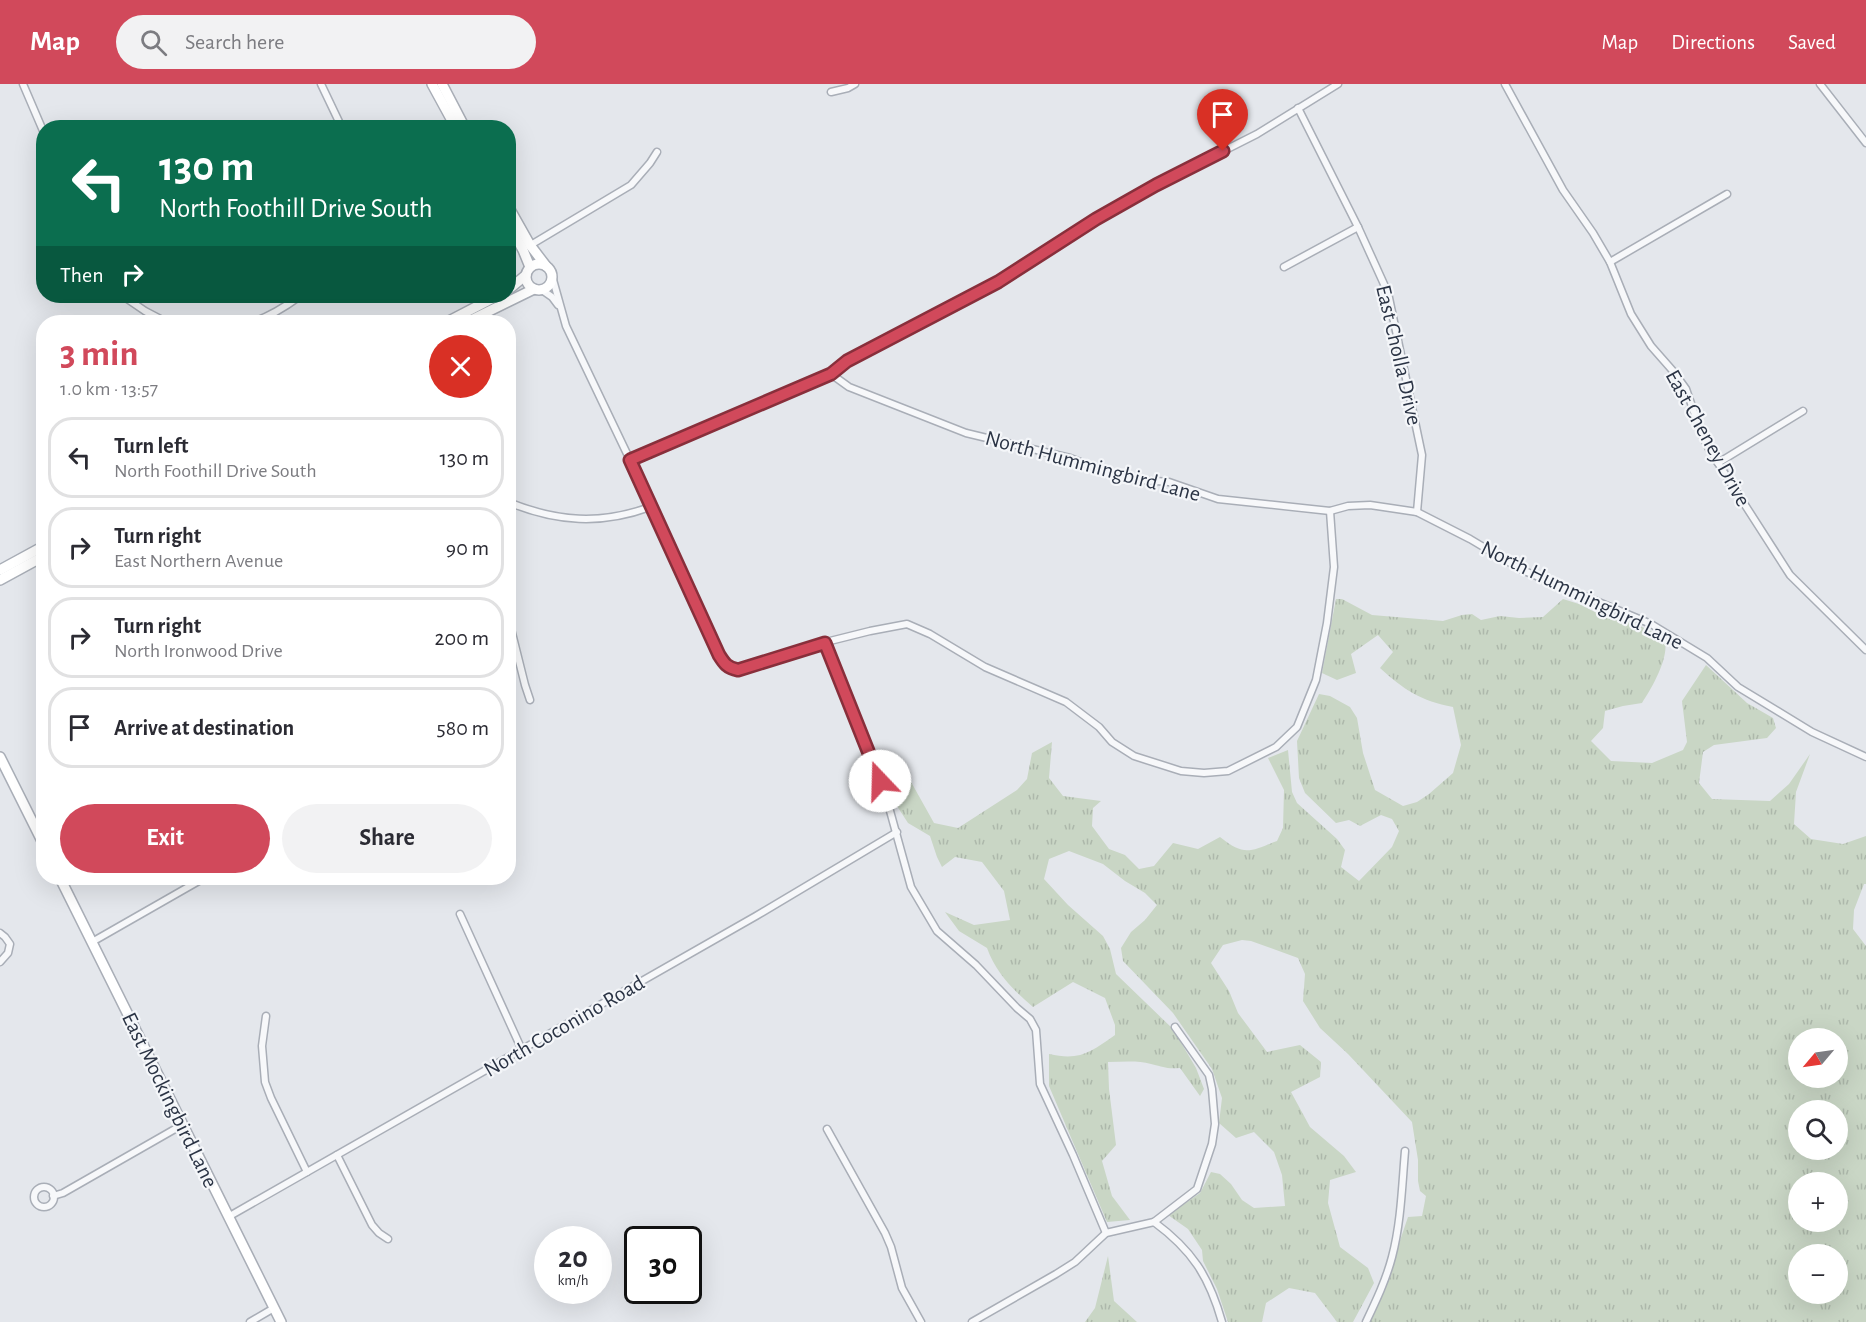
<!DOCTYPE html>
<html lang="en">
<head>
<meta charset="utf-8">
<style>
	:root { --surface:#fff; --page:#f2f2f3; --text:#2b2b33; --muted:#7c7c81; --line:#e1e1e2; --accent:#d1495b }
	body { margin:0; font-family:"Alegreya Sans",sans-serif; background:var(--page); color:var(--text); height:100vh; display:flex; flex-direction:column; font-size:22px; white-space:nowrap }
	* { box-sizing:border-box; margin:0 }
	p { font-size:20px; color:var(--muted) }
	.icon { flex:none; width:33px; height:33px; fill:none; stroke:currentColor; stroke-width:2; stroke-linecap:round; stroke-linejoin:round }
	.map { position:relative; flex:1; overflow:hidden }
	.details { position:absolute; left:36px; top:231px; width:480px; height:570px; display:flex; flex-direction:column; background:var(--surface); border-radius:24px; box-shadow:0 6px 24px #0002 }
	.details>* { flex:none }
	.guide { position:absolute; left:36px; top:36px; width:480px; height:183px; border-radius:24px; box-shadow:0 6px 24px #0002; background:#0b6e4f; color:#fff; overflow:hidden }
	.needle { width:39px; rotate:241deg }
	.tools { position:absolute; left:1788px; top:944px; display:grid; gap:12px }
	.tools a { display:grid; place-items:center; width:60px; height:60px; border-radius:50%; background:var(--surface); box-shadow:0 6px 24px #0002; font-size:30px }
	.speed { position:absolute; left:534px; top:1142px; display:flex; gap:12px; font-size:30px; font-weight:700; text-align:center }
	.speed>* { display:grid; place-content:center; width:78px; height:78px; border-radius:50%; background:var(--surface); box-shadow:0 6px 24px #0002; line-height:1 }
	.speed small { font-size:15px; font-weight:400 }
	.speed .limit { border:3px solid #111; border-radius:9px; background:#fff; color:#111 }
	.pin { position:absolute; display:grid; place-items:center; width:51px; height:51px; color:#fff; margin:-62px -26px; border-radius:50% 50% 50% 0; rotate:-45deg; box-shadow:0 0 6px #0007 }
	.pin .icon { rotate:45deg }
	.me { position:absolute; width:66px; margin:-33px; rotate:339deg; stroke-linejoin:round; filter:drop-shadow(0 0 4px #0008) }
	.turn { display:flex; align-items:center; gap:21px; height:126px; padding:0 24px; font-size:27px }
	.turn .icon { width:78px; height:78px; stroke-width:2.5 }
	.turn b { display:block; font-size:42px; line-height:51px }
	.then { display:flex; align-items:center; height:57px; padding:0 24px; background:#0003; gap:12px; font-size:22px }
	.round { display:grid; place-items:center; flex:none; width:63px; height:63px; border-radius:32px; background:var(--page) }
	.overview { display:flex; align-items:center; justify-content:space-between; height:102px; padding:0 24px }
	h1 { font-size:36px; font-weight:600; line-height:45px; color:var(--accent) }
	.cta { display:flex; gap:12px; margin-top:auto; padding:12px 24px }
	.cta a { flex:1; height:69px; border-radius:36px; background:var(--accent); color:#fff; font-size:24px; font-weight:600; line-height:69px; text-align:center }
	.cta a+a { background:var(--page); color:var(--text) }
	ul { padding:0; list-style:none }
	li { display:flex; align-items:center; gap:18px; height:81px; margin:0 12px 9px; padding:0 12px; border:3px solid var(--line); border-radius:24px }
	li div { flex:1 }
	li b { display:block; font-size:22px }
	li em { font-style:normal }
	header { display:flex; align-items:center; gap:36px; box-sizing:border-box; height:84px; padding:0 30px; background:var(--accent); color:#fff }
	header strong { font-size:28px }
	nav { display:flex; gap:33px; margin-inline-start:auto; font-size:21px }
	.search { width:420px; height:54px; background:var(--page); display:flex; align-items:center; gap:15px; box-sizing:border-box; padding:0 21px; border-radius:33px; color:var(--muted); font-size:22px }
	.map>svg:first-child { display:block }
	.grass { fill:url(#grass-tufts); fill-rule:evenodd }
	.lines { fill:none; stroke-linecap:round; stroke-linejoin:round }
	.street-casing { stroke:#a9aeb7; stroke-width:9 }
	.secondary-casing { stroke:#a9aeb7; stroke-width:12 }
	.street { stroke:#f7f8fa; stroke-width:6 }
	.secondary { stroke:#fff; stroke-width:9 }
	.route-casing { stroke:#882f3b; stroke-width:15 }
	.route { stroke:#d1495b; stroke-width:10 }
	.labels { text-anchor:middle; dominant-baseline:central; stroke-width:4.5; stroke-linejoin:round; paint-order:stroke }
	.street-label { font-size:22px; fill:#2b3445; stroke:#f4f6f9 }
</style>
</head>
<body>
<header>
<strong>Map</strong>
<div class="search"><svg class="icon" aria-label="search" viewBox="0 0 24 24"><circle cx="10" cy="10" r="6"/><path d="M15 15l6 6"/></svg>Search here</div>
<nav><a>Map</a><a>Directions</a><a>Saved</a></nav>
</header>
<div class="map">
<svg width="1866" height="1238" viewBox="0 0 1866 1238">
	<defs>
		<pattern id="grass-tufts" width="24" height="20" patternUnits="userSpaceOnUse" patternTransform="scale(1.5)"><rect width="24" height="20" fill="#c9d6c5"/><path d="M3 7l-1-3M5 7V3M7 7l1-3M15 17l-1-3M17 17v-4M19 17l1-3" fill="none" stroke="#adb8ab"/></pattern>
	</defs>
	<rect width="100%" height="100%" fill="#e4e7ec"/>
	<!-- grass -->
	<g class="grass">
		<path d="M1336,515H1342L1372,531L1443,537L1462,531L1472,530L1481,536L1500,532L1519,534L1543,533L1563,515L1579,520L1603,532L1616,530L1664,554C1671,571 1652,604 1642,619L1623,622L1605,627L1603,644L1591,657L1611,677L1652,679L1683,666L1687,658L1682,617L1706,581L1747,619L1773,634L1776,644L1767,654L1714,661L1703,668L1699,699L1712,715L1770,717L1789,700L1810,670L1796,708L1794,740L1811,755L1843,760L1866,752V800H1864L1854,826L1853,845L1866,862V1238H1368L1390,1186L1408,1133L1422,1132L1426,1112L1420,1107L1418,1097V1076L1412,1038L1348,970L1320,944L1303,917L1305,890L1298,874L1251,857L1242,856L1223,861L1211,879L1229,907L1238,929L1267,968L1300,961L1321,978L1320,993L1291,1008L1310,1043L1344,1072L1356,1088L1330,1096L1328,1119L1340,1163L1368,1184L1374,1199L1353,1238H1337L1315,1209L1289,1204L1266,1219L1262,1238H1228L1217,1205L1203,1177L1202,1166L1188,1145L1168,1131L1200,1109L1211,1088L1220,1090L1231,1100L1242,1116L1254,1124L1285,1122L1282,1091L1274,1068L1254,1048L1236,1054L1219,1039L1222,1014L1212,985L1173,929L1123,877L1121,864L1131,848L1145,836L1157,821L1145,809L1125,797L1103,780L1069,767L1049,775L1044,795L1068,821L1103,852L1110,865L1116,890L1173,945L1196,984L1204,1005L1200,1012L1180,984C1165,985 1165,983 1151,980C1137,976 1122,978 1108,978L1109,1005L1116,1061L1102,1077L1112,1112L1130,1136L1107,1138L1049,1002V970C1080,977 1091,968 1115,951V941L1105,914L1073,898L1033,923C1013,906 996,889 987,864L959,847L945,828L974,841L1010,836L1004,807L982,778L955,773L942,783L937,773L930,752L908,739L895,719L888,689L901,680L934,739L958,744L1017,706L1027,695L1032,669L1052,658L1049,694L1063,712L1101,717L1093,724L1092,742L1109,765L1125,771L1139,785L1154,782L1173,759L1198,765L1220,753C1245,773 1250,767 1277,757L1283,744L1284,706L1268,674L1288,666L1292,708L1297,719L1337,755L1345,766L1341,783L1359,797L1392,763L1399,747L1392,735L1381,731L1360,742L1349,736L1336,739L1305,709L1299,694L1297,657L1319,610L1330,612L1350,623L1357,634L1363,669L1375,706L1403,722L1417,718L1429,710L1453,689L1461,661L1453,623C1421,617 1404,606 1380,584L1393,568L1378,551L1351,570L1356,589L1337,596L1322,589ZM1798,954H1838V993H1798ZM1798,1026H1838V1065H1798ZM1798,1098H1838V1137H1798ZM1798,1170H1838V1209H1798Z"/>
		<polygon points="1108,1172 1114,1217 1137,1238 1085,1238 1095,1224"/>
	</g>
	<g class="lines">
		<!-- street casing -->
		<g class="street-casing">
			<g id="street">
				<polyline points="23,0 44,49"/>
				<polyline points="321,0 342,44"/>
				<polyline points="1505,0 1563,106 1593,149 1610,178 1631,230 1651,262 1673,287 1686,305 1702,351 1709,365 1790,491 1866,566"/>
				<polyline points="1820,0 1866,59"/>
				<polyline points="831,8 848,4 855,0"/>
				<polyline points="1298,24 1358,143 1388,209 1422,371 1417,428"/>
				<polyline points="529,162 631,101 650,79 657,68"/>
				<polyline points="1610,178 1727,110"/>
				<polyline points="1284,183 1358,143"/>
				<polyline points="552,192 566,242 630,376 719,571 729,585 738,586 818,560 870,547 907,540 930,550 985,583 1066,618 1099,643 1112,658 1134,672 1181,687 1204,689 1228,687 1276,663 1297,643 1316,596 1327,539 1334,483 1330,427"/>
				<polyline points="542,206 552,213 558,221"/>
				<polyline points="123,212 145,227 166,238"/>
				<path d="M253,238C271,232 285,223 300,212"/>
				<polyline points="831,290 849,303 966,349 1070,374 1113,391 1130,395 1169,398 1218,415 1330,427 1348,422 1370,421 1417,428 1470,455 1522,486 1651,540 1707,574 1738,603 1812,648 1866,673"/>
				<polyline points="630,376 831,290 847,277 998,198 1096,135 1156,101 1257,50 1338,0"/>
				<polyline points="1718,379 1803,327"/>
				<path d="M508,418C557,438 601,441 650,423"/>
				<polyline points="508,533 525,601 530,616"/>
				<polyline points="825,559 887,716 911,803 937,847 976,881 1017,924 1030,935 1036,946 1040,1000 1073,1071 1106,1149"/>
				<polyline points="460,830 522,966"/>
				<polyline points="0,849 5,853 10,860 8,869 0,878"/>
				<polyline points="92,858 204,794"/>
				<polyline points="266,932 262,962 265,998 271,1014 307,1088"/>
				<polyline points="827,1045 885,1149 891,1163 902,1204 921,1238"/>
				<polyline points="337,1071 372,1141 379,1149 388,1155"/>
				<circle cx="44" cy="1113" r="10"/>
				<polyline points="53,1112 63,1109 182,1041"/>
				<polyline points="228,1133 756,832 897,748"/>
				<path d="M1154,1138C1192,1166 1209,1192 1222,1238"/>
				<polyline points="250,1238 274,1224"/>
				<polyline points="972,1238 1056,1190 1075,1178 1106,1149 1154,1138 1197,1105 1212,1060 1215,1040 1212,1005 1209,991 1175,943"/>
				<path d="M1366,1238C1376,1217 1386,1196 1392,1173C1401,1139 1402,1102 1405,1067"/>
			</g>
		</g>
		<!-- secondary casing -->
		<g class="secondary-casing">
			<g id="secondary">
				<polyline points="432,0 456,44"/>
				<polyline points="442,0 465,44"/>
				<polyline points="508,122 530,161 546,182"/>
				<polyline points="508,139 523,166 530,183"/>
				<circle cx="539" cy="193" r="13"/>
				<polyline points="508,206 526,191"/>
				<polyline points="447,238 497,212"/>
				<polyline points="467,238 534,205"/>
				<polyline points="0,486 44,462"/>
				<polyline points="0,496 44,472"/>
				<polyline points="0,673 44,761"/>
				<polyline points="60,794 281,1238"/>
			</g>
		</g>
		<!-- street -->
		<use href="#street" class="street"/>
		<!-- secondary -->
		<use href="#secondary" class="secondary"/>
	</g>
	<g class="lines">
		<!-- route casing -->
		<g class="route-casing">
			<path id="route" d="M880,697L825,559L738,586C727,584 724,579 719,571L630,376L831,290L847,277L998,198L1096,135L1156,101L1223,67"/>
		</g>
		<!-- route -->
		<use href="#route" class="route"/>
	</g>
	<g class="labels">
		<!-- street labels -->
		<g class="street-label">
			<text transform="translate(1399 271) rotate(77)">East Cholla Drive</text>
			<text transform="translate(1708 354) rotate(61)">East Cheney Drive</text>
			<text transform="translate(1093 382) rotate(15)">North Hummingbird Lane</text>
			<text transform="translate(1582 511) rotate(26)">North Hummingbird Lane</text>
			<text transform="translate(564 942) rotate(-30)">North Coconino Road</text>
			<text transform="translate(170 1016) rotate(64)">East Mockingbird Lane</text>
		</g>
	</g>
</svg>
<div class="tools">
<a><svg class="needle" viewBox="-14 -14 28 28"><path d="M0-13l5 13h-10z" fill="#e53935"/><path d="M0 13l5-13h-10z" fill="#7c7c81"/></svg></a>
<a><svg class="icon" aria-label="search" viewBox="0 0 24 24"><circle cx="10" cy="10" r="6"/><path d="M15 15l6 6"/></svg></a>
<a>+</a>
<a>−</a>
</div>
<div class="speed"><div>20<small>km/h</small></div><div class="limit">30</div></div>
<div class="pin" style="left:1223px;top:67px;background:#d93025"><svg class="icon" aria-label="arrive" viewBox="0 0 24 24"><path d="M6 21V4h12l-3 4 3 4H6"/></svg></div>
<svg class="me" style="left:880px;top:697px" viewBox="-20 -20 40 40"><circle r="19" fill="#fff"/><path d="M0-13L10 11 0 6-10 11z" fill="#d1495b"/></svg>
<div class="guide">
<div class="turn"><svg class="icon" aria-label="left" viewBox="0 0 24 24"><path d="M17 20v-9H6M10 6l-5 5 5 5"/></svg><div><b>130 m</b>North Foothill Drive South</div></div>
<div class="then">Then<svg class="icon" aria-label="right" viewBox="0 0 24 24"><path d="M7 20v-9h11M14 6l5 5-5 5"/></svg></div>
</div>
<section class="details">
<div class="overview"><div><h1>3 min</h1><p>1.0 km · 13:57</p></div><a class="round" style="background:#d93025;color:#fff"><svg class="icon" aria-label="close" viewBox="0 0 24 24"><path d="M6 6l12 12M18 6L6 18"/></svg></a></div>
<ul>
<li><svg class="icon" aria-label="left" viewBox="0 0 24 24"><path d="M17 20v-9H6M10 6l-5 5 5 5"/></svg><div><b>Turn left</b><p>North Foothill Drive South</p></div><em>130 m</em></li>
<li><svg class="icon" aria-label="right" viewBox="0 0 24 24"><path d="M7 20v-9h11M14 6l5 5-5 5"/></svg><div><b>Turn right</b><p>East Northern Avenue</p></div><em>90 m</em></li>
<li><svg class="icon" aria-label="right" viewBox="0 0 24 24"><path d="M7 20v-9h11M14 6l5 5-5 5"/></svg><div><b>Turn right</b><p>North Ironwood Drive</p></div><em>200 m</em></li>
<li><svg class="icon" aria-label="arrive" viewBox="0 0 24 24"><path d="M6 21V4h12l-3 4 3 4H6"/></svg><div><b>Arrive at destination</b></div><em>580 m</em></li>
</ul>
<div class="cta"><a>Exit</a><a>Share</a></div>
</section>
</div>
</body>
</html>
